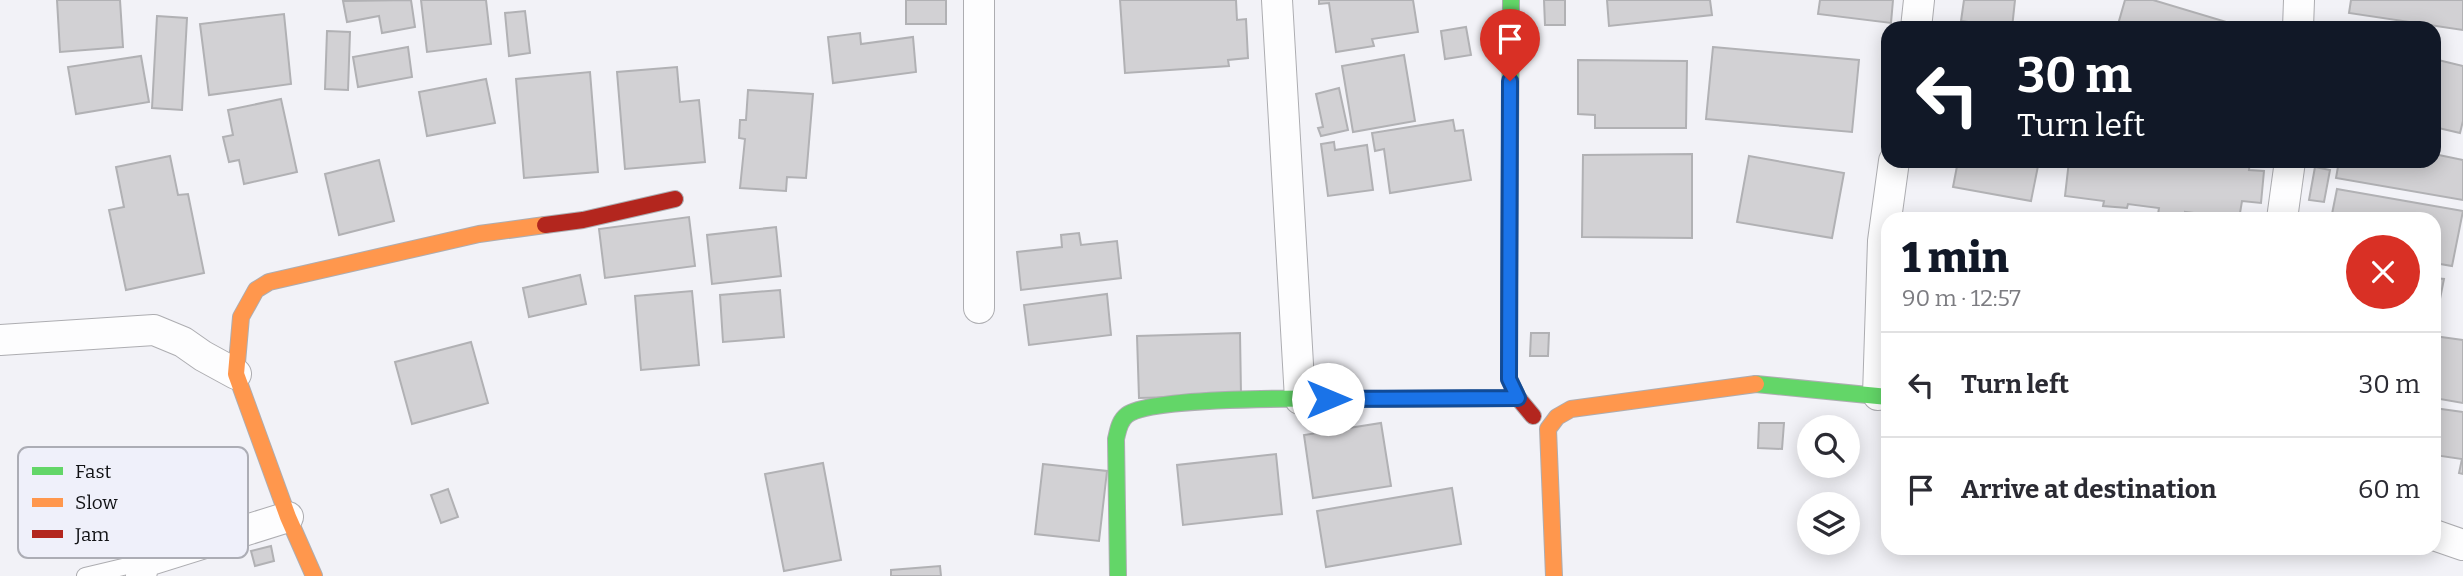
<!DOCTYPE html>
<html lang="en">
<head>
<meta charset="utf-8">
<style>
	:root { --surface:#fff; --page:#f2f2f3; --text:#2b2b33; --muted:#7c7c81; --line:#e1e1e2; --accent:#111827 }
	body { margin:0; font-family:Bitter,serif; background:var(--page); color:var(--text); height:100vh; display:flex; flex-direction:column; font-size:26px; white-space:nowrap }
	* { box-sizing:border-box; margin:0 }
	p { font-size:23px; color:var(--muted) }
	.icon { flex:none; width:38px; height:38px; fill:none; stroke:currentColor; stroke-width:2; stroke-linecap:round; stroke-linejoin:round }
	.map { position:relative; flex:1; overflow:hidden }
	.drawer { position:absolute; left:1881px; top:212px; width:560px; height:343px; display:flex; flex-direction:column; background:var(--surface); border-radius:21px; box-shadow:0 4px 18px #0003 }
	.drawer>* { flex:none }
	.top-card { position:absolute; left:1881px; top:21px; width:560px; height:147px; border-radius:21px; box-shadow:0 4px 18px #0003; background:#111827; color:#fff; overflow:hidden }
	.tools { position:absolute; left:1797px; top:415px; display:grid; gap:14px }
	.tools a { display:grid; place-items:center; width:63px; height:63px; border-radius:50%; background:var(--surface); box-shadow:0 4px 18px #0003; font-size:35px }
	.pin { position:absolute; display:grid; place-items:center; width:60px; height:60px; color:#fff; margin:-72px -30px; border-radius:50% 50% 50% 0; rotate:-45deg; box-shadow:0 0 7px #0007 }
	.pin .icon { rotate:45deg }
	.me { position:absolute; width:77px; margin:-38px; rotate:90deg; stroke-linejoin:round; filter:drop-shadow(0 0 5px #0008) }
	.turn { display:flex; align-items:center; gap:24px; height:147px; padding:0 21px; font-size:32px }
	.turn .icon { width:91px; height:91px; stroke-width:2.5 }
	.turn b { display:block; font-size:49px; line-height:60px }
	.round { display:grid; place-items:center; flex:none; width:74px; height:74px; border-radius:37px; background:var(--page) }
	.summary { display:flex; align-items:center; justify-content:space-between; height:119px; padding:0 21px }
	h1 { font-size:42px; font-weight:800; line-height:52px; color:var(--accent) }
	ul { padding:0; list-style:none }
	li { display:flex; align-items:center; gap:21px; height:105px; padding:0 21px; border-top:2px solid var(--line) }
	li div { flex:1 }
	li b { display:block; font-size:26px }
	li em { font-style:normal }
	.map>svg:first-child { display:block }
	.building { fill:#d2d1d4; stroke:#b1b1b4; stroke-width:2 }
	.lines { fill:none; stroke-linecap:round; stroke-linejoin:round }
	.lane-casing { stroke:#adadb1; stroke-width:18 }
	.street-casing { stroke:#adadb1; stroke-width:32 }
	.fast-casing { stroke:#adadb1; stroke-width:18 }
	.slow-casing { stroke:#adadb1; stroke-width:18 }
	.jam-casing { stroke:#adadb1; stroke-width:18 }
	.lane { stroke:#fdfdfe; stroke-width:16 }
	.street { stroke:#fdfdfe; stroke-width:30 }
	.fast { stroke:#63d668; stroke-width:16 }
	.slow { stroke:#ff974d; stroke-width:16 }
	.jam { stroke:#b3261e; stroke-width:16 }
	.route-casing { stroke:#114b97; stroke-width:18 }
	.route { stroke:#1a73e8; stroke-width:12 }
	.key { fill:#eff0fa; stroke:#acadb5; stroke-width:2 }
	.key-label { font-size:19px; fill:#111215 }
</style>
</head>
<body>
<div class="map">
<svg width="2463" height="576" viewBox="0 0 2463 576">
	<rect width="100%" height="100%" fill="#f2f2f7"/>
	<!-- building -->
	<g class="building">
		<polygon points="57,0 120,0 123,47 60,52"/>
		<polygon points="411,0 415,27 382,33 379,16 347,22 343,1"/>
		<polygon points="421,0 486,0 491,44 427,52"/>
		<rect x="906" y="0" width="40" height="24"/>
		<polygon points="1120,0 1236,0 1237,20 1246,19 1248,58 1228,60 1229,66 1125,73"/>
		<polygon points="1319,0 1413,0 1418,32 1372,39 1374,46 1336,52 1329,3 1319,4"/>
		<polygon points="1544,0 1565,0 1565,25 1545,25"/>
		<polygon points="1607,0 1710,0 1712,15 1609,26"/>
		<polygon points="1820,0 1893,0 1891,23 1818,14"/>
		<polygon points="1964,0 2015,0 2012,28 1961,21"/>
		<polygon points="2125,0 2153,0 2240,26 2239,28 2117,28"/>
		<polygon points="2351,0 2463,0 2463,30 2349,13"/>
		<polygon points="525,11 530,53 509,56 505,13"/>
		<polygon points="284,14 291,84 209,95 200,24"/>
		<polygon points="157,16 187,18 182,110 152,108"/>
		<polygon points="1466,27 1471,55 1445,59 1441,31"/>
		<polygon points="327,31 350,32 348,90 325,89"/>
		<polygon points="860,33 861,44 913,37 916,72 833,83 828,37"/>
		<polygon points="408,47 412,77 358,87 353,57"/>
		<polygon points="1713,47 1859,60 1852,132 1706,119"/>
		<polygon points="1404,55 1415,121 1353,132 1342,66"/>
		<polygon points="141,56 149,102 76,114 68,67"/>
		<polygon points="2434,59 2463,66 2463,121 2460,133 2434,127"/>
		<polygon points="1578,60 1687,61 1686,128 1595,128 1595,115 1578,114"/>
		<polygon points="677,67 680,102 699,100 705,162 625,169 617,72"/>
		<polygon points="590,72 598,172 524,178 516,79"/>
		<polygon points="486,79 495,123 427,136 419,92"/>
		<polygon points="1339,88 1348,130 1321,136 1318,128 1323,127 1316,94"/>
		<polygon points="748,90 813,94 806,178 787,177 786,191 740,188 745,139 739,138 740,120 746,120"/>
		<polygon points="281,99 297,172 244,184 239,160 229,162 223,137 233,135 228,110"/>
		<polygon points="1453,120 1455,131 1463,130 1471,180 1390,193 1384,149 1375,151 1372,133"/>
		<polygon points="1334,142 1335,150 1367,145 1373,190 1328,196 1321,144"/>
		<polygon points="1692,154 1692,238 1582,237 1583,155"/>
		<polygon points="2434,154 2463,160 2463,200 2336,178 2339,161 2434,161"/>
		<polygon points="170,156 178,195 188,194 204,273 126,290 109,210 124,207 116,167"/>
		<polygon points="1749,156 1844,173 1832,238 1737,222"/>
		<polygon points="379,160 394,221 339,235 325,174"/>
		<polygon points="1958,161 2039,161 2031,201 1953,187"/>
		<polygon points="2069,161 2250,161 2249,170 2264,171 2261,203 2242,201 2239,219 2193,219 2193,213 2185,212 2185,217 2158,214 2159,208 2128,204 2127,208 2103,206 2104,201 2065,196"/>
		<polygon points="2315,167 2330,170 2324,202 2309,200"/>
		<polygon points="2337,189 2463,211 2452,266 2434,263 2434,219 2331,219"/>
		<polygon points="689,217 695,266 605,278 599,229"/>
		<polygon points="776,227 781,276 712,284 707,235"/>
		<polygon points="1079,233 1081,245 1117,241 1121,278 1021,290 1017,252 1062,247 1061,235"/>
		<polygon points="580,275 586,304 529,317 523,288"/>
		<polygon points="2434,278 2444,279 2435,324 2434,324"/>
		<polygon points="780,290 784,337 723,342 720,295"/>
		<polygon points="692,291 699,365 641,370 635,296"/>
		<polygon points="1107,294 1111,335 1029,345 1024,305"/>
		<polygon points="1240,333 1241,395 1139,398 1137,336"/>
		<polygon points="1531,333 1549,333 1548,356 1530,356"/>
		<polygon points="2434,336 2463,340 2463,403 2434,398"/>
		<polygon points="471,342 488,403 412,424 395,362"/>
		<polygon points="2434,408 2463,412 2463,474 2459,473 2462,459 2434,455"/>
		<polygon points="1381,423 1391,486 1313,498 1304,435"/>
		<polygon points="1759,423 1784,423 1782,449 1758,448"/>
		<polygon points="1276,454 1282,514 1183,525 1177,465"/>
		<polygon points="823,463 841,560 784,571 765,474"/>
		<polygon points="1043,464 1107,471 1099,541 1035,534"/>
		<polygon points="244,487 250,526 220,530 214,491"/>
		<polygon points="1452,488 1461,544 1326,567 1317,511"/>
		<polygon points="448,489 458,517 441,523 431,495"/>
		<polygon points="271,546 274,561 255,566 251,551"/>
		<polygon points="940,566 941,576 891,576 891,570"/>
	</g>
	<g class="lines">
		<!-- lane casing -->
		<g class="lane-casing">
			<polyline id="lane" points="85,576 144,562"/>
		</g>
		<!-- street casing -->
		<g class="street-casing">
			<g id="street">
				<polyline points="979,0 979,308"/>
				<polyline points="1277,0 1300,399"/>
				<polyline points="1916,28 1919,0"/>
				<polyline points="2298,28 2299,0"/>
				<polyline points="2282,219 2290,161"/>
				<polyline points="0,340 154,330 183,342 203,356 236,374"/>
				<polyline points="1878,395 1883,241 1894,161"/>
				<polyline points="2434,535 2463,545"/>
				<polyline points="141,576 144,562 288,517"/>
			</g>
		</g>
		<!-- fast casing -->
		<g class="fast-casing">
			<g id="fast">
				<polyline points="1509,285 1511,0"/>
				<polyline points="1756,384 1888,397"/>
				<path d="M1118,576L1116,439C1118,431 1119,421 1127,415C1155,394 1347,399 1392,399"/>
			</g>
		</g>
		<!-- slow casing -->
		<g class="slow-casing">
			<g id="slow">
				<polyline points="314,576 288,517 236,374 241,317 256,290 269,282 479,234 545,225"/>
				<polyline points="1554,576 1548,429 1557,417 1571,409 1756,384"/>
			</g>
		</g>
		<!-- jam casing -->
		<g class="jam-casing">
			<g id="jam">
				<polyline points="545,225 583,220 675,199"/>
				<polyline points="1509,285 1509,379 1518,398 1533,416"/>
				<polyline points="1392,399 1518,398"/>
			</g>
		</g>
		<!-- lane -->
		<use href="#lane" class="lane"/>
		<!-- street -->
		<use href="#street" class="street"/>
		<!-- fast -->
		<use href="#fast" class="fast"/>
		<!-- slow -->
		<use href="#slow" class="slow"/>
		<!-- jam -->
		<use href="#jam" class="jam"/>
	</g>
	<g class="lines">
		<!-- route casing -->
		<g class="route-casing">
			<polyline id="route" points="1328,399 1518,398 1509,379 1510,81"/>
		</g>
		<!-- route -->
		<use href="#route" class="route"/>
	</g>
	<!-- legend -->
	<rect x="18" y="447" width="230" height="111" rx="10" class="key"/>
	<rect x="32" y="467" width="31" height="8" fill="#63d668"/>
	<rect x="32" y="498" width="31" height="9" fill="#ff974d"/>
	<rect x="32" y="530" width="31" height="8" fill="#b3261e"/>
	<g class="key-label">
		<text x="75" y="478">Fast</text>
		<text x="75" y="509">Slow</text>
		<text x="75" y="541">Jam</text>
	</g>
</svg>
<div class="tools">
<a><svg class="icon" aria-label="search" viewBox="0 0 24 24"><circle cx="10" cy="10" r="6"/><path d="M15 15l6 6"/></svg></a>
<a><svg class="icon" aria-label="layers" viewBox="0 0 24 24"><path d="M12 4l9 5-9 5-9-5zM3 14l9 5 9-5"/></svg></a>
</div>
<div class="pin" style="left:1510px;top:81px;background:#d93025"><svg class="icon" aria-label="arrive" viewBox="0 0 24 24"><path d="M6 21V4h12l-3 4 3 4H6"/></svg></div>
<svg class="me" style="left:1328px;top:399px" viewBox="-20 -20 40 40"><circle r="19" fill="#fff"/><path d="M0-13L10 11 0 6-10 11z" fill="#1a73e8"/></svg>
<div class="top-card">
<div class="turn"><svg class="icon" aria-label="left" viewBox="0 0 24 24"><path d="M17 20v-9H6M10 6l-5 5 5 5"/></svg><div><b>30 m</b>Turn left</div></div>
</div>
<section class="drawer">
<div class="summary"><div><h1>1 min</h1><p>90 m · 12:57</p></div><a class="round" style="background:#d93025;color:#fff"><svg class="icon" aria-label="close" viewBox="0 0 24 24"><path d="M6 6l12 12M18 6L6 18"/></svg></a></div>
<ul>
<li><svg class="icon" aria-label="left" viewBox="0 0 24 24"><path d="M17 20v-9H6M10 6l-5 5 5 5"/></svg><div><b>Turn left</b></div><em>30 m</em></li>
<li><svg class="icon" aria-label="arrive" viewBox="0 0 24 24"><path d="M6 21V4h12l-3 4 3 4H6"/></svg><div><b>Arrive at destination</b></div><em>60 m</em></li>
</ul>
</section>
</div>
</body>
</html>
